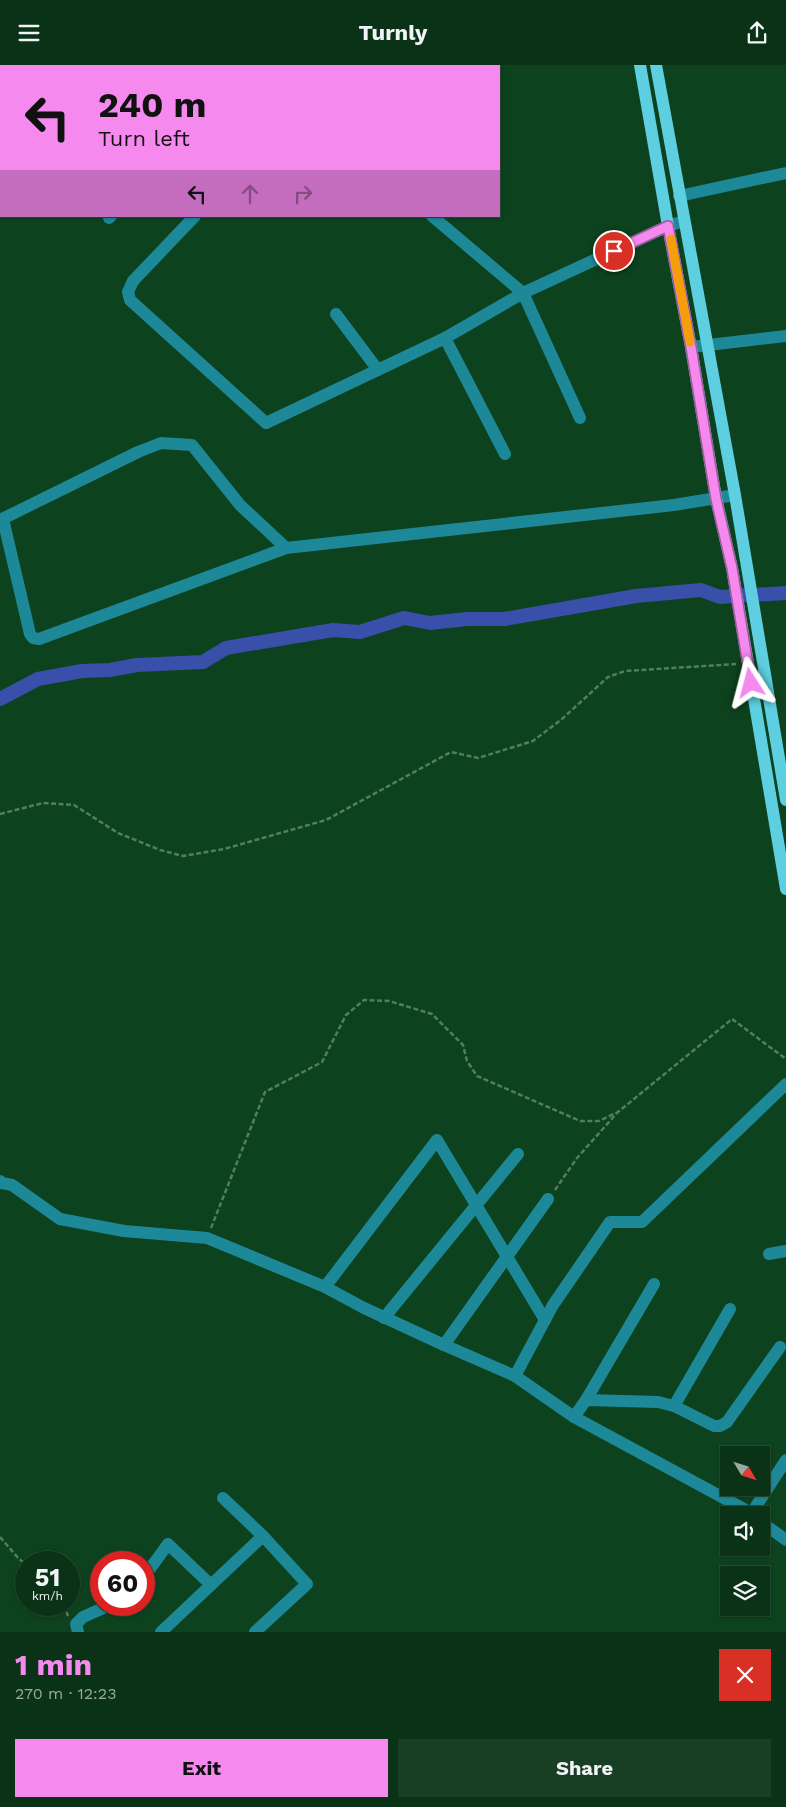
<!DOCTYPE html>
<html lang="en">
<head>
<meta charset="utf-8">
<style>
	:root { --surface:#0a3216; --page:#183e23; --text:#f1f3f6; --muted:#99aaa1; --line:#2a4d35; --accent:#f589ee }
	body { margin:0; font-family:"Work Sans",sans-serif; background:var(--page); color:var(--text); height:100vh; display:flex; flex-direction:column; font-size:19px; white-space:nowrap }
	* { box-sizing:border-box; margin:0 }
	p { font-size:16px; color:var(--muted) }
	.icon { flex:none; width:28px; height:28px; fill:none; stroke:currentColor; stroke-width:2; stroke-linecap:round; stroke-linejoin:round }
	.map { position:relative; height:1567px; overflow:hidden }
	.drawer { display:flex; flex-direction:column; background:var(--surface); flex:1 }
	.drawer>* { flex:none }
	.guide { position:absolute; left:0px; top:0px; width:500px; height:152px; box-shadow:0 1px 4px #0004,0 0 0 1px var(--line); background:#f589ee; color:#111; overflow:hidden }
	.needle { width:32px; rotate:128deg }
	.tools { position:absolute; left:720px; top:1381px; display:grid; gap:10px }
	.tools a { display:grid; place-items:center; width:50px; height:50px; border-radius:0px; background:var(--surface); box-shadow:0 1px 4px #0004,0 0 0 1px var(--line); font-size:25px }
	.speed { position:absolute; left:15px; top:1486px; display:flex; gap:10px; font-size:25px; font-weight:700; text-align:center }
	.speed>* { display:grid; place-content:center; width:65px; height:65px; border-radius:50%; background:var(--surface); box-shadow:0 1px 4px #0004,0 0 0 1px var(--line); line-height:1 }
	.speed small { font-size:12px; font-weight:400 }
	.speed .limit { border:8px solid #d22; background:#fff; color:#111 }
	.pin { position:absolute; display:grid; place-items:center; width:42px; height:42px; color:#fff; margin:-21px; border:2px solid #fff; border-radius:50%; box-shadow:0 1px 5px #0007 }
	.me { position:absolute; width:55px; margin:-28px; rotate:351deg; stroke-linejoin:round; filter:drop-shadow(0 0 4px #0008) }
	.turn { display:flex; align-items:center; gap:18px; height:105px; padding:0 15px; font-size:22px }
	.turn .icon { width:65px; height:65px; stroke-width:2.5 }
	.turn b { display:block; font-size:35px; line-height:42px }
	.lanes { display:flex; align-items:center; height:48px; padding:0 15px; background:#0003; justify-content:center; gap:25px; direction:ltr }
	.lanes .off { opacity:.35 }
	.round { display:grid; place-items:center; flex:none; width:52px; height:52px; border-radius:0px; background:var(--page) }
	.overview { display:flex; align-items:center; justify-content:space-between; height:85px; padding:0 15px }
	h1 { font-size:30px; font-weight:700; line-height:38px; color:var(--accent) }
	.action { display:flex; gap:10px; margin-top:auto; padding:10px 15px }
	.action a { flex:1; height:58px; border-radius:0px; background:var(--accent); color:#111; font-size:20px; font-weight:700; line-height:58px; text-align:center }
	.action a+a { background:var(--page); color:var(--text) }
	header { display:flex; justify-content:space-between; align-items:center; height:65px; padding:0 15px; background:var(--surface); font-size:22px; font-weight:700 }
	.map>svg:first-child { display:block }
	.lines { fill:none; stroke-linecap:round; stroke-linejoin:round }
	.canal { stroke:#394faa; stroke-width:14 }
	.path { stroke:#517f5e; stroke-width:2.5; stroke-dasharray:5 2.5; stroke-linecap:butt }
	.minor { stroke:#1d8998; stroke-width:12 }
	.major { stroke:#5dcfe1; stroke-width:12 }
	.route-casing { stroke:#9f599b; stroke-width:12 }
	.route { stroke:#f589ee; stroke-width:9 }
	.slow { stroke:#f59e0b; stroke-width:9 }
</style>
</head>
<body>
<header><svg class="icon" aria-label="menu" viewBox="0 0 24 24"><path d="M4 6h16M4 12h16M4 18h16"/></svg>Turnly<svg class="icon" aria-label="share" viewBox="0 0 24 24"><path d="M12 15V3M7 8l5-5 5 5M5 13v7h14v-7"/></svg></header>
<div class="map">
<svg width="786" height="1567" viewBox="0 0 786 1567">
	<rect width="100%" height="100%" fill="#0d421e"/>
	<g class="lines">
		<!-- canal -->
		<polyline class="canal" points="0,634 38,614 82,606 110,605 137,600 203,597 226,583 333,565 360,567 404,553 430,558 467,554 504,554 636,531 701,525 720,532 786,528"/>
		<!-- path -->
		<g class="path">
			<polyline points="0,749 43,738 74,740 118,768 160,785 183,791 224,784 326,755 451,687 478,693 533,676 562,654 608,612 625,606 736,599"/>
			<polyline points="555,1125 577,1093 617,1048"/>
			<polyline points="211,1163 265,1027 322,997 346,950 364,935 389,936 432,949 463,980 467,996 477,1011 580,1056 599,1056 618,1047 732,954 786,994"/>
			<polyline points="0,1472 19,1494 26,1499"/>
			<polyline points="64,1540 68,1551"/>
		</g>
		<!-- minor -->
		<g class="minor">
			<polyline points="252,0 253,1"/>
			<polyline points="182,1 184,0"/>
			<polyline points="679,131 786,108"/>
			<polyline points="195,151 133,216 128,227 130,235 266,358 445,273 523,228 580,353"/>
			<polyline points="432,151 523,228 668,161 684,156"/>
			<polyline points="109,153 111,151"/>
			<polyline points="336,249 378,305"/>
			<polyline points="445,273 505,389"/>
			<polyline points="691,282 786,271"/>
			<polyline points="3,454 30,569 33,573 39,574 286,483"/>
			<polyline points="0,455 138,387 161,378 192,380 240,440 286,483 674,440 735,430"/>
			<polyline points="0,1116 2,1118 12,1120 60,1154 124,1166 207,1173 325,1222"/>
			<polyline points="548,1134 444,1280 515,1311 574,1352"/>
			<polyline points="769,1189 786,1186"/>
			<polyline points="654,1219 586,1335 574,1352 744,1444 752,1450"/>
			<polyline points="384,1253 518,1089"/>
			<polyline points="444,1280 364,1243 325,1222 437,1075 545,1255"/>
			<polyline points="515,1311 553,1240 610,1157 642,1157 786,1019"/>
			<polyline points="586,1335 658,1337 674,1341 714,1361 720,1361 727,1357 780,1282"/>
			<polyline points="674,1341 730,1244"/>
			<polyline points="223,1433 263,1471 307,1519 255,1567"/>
			<polyline points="751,1449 786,1395"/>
			<polyline points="761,1457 786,1475"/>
			<polyline points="144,1512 168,1479 211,1520"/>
			<polyline points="78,1567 76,1559 83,1552 110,1540"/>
			<polyline points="161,1567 263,1471"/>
		</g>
		<!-- major -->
		<g class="major">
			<polyline points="640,0 668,161 691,282 716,433 732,503 786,824"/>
			<polyline points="656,0 735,430 786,735"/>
		</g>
	</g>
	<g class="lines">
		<!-- route casing -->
		<g class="route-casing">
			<polyline id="route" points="614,186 668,161 691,282 716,434 732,503 751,618"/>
		</g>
		<!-- route -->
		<use href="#route" class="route"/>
		<!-- slow -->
		<polyline class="slow" points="671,174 690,277"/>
	</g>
</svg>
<div class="tools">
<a><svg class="needle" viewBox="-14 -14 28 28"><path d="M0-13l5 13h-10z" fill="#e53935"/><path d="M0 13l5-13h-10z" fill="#99aaa1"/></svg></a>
<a><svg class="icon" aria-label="sound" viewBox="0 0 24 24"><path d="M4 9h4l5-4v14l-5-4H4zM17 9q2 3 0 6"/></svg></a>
<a><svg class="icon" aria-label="layers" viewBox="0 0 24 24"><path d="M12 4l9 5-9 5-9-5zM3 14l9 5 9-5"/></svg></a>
</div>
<div class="speed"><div>51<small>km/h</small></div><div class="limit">60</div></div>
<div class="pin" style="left:614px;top:186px;background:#d93025"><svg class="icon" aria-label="arrive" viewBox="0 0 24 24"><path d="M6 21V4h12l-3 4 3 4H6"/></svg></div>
<svg class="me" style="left:751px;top:618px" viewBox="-20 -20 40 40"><path d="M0-17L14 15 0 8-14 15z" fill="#f589ee" stroke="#fff" stroke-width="4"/></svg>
<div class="guide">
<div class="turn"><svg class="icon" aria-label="left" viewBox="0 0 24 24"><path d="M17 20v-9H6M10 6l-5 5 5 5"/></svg><div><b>240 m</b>Turn left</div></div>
<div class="lanes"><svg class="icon" aria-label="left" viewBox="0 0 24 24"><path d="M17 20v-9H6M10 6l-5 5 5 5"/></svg><svg class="icon off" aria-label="ahead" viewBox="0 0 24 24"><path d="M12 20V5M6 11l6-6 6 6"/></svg><svg class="icon off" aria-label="right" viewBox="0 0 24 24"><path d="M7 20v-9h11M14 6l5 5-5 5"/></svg></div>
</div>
</div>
<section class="drawer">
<div class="overview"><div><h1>1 min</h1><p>270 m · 12:23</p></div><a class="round" style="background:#d93025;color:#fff"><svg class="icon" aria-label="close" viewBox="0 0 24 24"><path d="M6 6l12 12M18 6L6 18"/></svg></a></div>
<div class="action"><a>Exit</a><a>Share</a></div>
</section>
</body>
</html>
